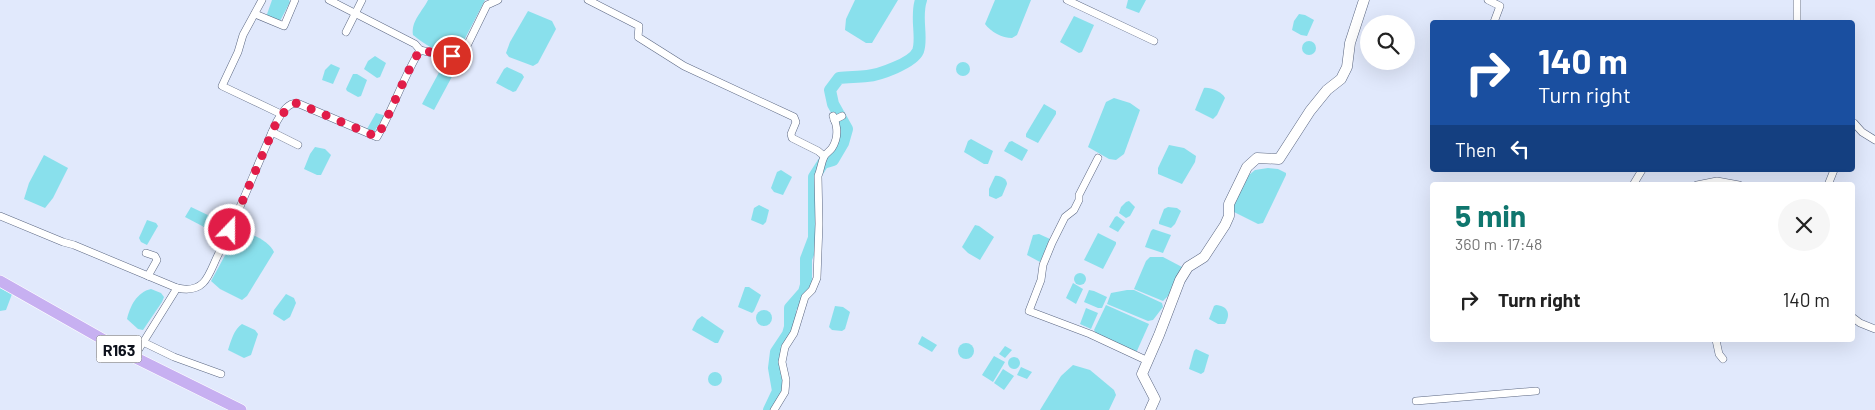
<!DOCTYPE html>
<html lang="en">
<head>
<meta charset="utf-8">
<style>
	:root { --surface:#fff; --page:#f6f6f6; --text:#222; --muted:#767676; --accent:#0f766e }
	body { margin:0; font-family:Barlow,sans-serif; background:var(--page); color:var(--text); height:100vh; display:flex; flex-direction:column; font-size:19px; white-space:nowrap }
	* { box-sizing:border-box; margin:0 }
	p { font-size:16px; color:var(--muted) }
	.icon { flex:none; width:28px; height:28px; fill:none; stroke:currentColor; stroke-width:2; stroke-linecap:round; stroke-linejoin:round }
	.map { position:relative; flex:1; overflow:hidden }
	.side { position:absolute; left:1430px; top:182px; width:425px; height:160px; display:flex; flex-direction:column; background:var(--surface); border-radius:5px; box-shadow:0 5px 20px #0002 }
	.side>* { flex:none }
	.hud { position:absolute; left:1430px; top:20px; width:425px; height:152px; border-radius:5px; box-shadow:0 5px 20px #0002; background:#1a4fa0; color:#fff; overflow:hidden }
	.tools { position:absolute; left:1360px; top:15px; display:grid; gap:10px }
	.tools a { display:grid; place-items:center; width:55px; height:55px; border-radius:50%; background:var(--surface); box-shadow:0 5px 20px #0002; font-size:25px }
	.pin { position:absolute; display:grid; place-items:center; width:42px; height:42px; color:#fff; margin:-21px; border:2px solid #fff; border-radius:50%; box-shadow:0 1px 5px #0007 }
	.me { position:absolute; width:55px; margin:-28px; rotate:22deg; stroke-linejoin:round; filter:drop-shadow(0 0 4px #0008) }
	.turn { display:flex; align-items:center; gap:18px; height:105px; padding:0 25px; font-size:22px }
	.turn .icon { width:65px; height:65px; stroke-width:2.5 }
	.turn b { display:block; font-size:35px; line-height:42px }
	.then { display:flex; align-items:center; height:48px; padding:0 25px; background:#0003; gap:10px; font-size:19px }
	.round { display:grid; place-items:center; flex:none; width:52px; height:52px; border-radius:26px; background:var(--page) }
	.head { display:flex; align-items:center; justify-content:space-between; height:85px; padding:0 25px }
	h1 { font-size:30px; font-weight:700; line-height:38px; color:var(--accent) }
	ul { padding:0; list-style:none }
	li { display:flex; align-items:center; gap:15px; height:65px; padding:0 25px }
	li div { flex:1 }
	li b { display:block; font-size:19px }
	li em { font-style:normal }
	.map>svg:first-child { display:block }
	.water { fill:#89e0ec }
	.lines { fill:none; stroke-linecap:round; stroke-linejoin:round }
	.river { stroke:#89e0ec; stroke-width:12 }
	.street-casing { stroke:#5b6782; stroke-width:8 }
	.secondary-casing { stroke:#5b6782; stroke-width:11 }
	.primary-casing { stroke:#fff; stroke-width:12 }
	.street { stroke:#fff; stroke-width:7 }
	.secondary { stroke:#fff; stroke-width:10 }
	.primary { stroke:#c7b0f1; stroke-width:11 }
	.route { stroke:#e11d48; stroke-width:9; stroke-dasharray:0 16.2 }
	.labels { text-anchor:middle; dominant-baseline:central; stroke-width:5; stroke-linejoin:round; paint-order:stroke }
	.shield { fill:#fff; stroke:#565860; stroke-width:1 }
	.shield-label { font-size:16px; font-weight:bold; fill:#0d111c }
</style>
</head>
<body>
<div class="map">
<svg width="1875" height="410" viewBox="0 0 1875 410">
	<rect width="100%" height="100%" fill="#e1e9fc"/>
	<!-- water -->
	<g class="water">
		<polygon points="272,0 289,0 290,2 279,23 266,17"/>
		<path d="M428,0H485L459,50C447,60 424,44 413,35C411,21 422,12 428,0Z"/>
		<polygon points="855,0 898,0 872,43 866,43 845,30 846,19"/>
		<path d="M995,0H1031L1017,35L1012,38C1002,38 991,32 985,24Z"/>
		<polygon points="1128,0 1146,0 1139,13 1126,8"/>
		<polygon points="528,11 552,21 556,29 538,63 533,66 509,57 506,53 510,42"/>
		<polygon points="1299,14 1305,15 1314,20 1307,36 1301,35 1292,30 1294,21"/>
		<polygon points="1074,16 1094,25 1082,52 1079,53 1060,42"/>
		<circle cx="1309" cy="48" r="7"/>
		<polygon points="375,56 386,63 380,77 377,78 364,69 368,61"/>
		<circle cx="963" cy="69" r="7"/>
		<polygon points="331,64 340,68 333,84 322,80 325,70"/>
		<polygon points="443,65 455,70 455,71 434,110 422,104"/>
		<polygon points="507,67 522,74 524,77 516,91 513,92 496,83 504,69"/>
		<polygon points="353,74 357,74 367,80 361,96 358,97 347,91 346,89"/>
		<path d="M1204,88C1210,87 1222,92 1225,98L1217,115L1213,119L1195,110Z"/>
		<polygon points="1114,98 1130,103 1140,110 1124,154 1116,160 1109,159 1088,147 1106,102"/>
		<polygon points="1044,104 1056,111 1056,114 1038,143 1026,137 1026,134"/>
		<polygon points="376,113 383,115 383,118 374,132 367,129"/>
		<polygon points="971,139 993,151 988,164 984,164 964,152 968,141"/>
		<polygon points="1012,141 1028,150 1022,161 1004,151 1009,142"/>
		<polygon points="1169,145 1184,148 1196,156 1195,162 1182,184 1158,174 1158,168"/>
		<polygon points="315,147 325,149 331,155 321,175 317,175 304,169 310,154"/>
		<polygon points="44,155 68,168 53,198 45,208 24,199 29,183"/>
		<polygon points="1268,168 1278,169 1286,173 1286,175 1263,223 1258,224 1234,212 1232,208 1249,175 1255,170"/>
		<polygon points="781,170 792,177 783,195 774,192 771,188 777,172"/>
		<path d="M995,176C1000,175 1007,179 1007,184L1002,196L996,199L989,196V189Z"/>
		<polygon points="1129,201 1135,207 1130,216 1126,218 1119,213 1121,207 1126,202"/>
		<polygon points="759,205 769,210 766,222 763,225 751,220 754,208"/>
		<polygon points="191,207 212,217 209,228 206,228 185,217"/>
		<polygon points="1168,207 1177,208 1181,211 1175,224 1171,228 1159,224 1159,222 1164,209"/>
		<polygon points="1117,216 1125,222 1118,232 1109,227 1115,217"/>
		<polygon points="147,220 156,223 158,226 147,245 141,242 139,238"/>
		<polygon points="975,225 979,226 994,237 980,260 968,253 962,247"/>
		<polygon points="1153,229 1171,235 1163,253 1145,247 1151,231"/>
		<path d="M246,233C256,235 270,243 274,252L247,296L242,300L220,289L211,281L234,239L238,234Z"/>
		<polygon points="1098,233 1116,242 1116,244 1103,269 1084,260"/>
		<polygon points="1039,234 1050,239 1040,262 1027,255 1033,235"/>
		<polygon points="1150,257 1163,257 1182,267 1168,296 1163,301 1134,289 1146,261"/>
		<circle cx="1080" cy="279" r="6"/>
		<polygon points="1073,283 1083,289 1076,304 1066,298"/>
		<polygon points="745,287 749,287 761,295 754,311 752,313 738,307"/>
		<polygon points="0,288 12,294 6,310 0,311"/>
		<path d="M151,289L161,293L164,297L162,302L143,330L138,329L127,319C130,306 137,292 151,289Z"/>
		<polygon points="1089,290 1094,291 1107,297 1102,308 1098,308 1084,302"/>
		<polygon points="1127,290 1134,290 1162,303 1163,307 1153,320 1148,321 1107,304 1111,293"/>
		<polygon points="286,294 294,298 296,303 290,317 284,321 273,314 274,310"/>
		<polygon points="1106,305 1149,324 1136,353 1097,335 1094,330"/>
		<path d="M1216,305C1228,306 1231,314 1225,324H1218L1209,319L1214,306Z"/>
		<polygon points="835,306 843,307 850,312 845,329 842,331 832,330 829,327"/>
		<polygon points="1086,308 1098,313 1091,329 1080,324"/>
		<circle cx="764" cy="318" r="8"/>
		<polygon points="702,316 724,331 718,343 715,343 692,330 697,320"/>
		<path d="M242,324L255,330L258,334L251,355L244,358L228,350C231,341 234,329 242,324Z"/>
		<polygon points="922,336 937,345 932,352 918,344"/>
		<circle cx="966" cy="351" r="8"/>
		<polygon points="1005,346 1012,350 1005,358 999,354"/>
		<polygon points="1196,349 1209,355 1204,372 1201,374 1189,369 1194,351"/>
		<polygon points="994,356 1005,362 993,382 982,375"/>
		<circle cx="1014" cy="363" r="6"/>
		<polygon points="1073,365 1090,370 1114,390 1116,395 1109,410 1040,410 1061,376"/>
		<polygon points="1021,367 1032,372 1027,379 1017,375"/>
		<polygon points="1003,369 1014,376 1004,390 994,383"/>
		<circle cx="715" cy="379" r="7"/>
	</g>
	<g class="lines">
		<!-- river -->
		<path class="river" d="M769,410L778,391L774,368L776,352L788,334L790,327V308L804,292L806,285V259L814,238V177L823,163L833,160L843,143L847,129L833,104L830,90L839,78C848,77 858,77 867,76C879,75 913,63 918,51C923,38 915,17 921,0"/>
		<!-- street casing -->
		<g class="street-casing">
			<g id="street">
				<polyline points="262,0 243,35 238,52 222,86 281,114"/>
				<polyline points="329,0 415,44 420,50"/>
				<polyline points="588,0 639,26 638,37 684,66 794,117 796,122 791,134 792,138 818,151 824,156"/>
				<polyline points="1067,0 1154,41"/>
				<polyline points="1488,0 1500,6 1494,22"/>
				<polyline points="255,14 284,26 295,0"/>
				<polyline points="1797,22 1797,0"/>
				<polyline points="346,32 362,0"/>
				<polyline points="834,120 842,116"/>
				<polyline points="1854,123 1862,132 1875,140"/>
				<polyline points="272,132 298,145"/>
				<polyline points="1098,158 1079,195 1079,200 1074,210 1065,217 1052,243 1043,265 1041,280 1029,311 1090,334 1148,361"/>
				<polyline points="1633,185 1642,170"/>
				<polyline points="1697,185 1717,181 1739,185"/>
				<polyline points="1828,185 1834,170"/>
				<path d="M0,216L63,242L74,245L177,288C186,290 196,290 203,283C210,276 214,262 219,253C240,210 257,165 277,121C282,113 287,103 297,103L377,137C393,109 403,78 420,50L441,55L462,56L487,5L498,0"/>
				<polyline points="146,253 155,256 157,260 148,276"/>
				<polyline points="1852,317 1860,323 1875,329"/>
				<polyline points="1716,340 1719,354 1723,359"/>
				<polyline points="143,342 174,357 221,374"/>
				<polyline points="134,357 177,288"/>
				<polyline points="1416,401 1536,391"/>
				<path d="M774,410L785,392L786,380L782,362L785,347L794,333L805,297L812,290L817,278L819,224L818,176C821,169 821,163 824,157C825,154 830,151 832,148C839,137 838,127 833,116"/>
			</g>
		</g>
		<!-- secondary casing -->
		<g class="secondary-casing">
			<polyline id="secondary" points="1150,410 1155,399 1142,374 1159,335 1180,280 1188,267 1204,257 1225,225 1229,216 1229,204 1247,167 1257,158 1279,159 1310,111 1327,90 1341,79 1347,67 1350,43 1364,0"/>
		</g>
		<!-- primary casing -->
		<g class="primary-casing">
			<polyline id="primary" points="0,281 134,357 241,410"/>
		</g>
		<!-- street -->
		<use href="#street" class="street"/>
		<!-- secondary -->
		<use href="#secondary" class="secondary"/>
		<!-- primary -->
		<use href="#primary" class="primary"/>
	</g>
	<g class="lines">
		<!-- route -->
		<path class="route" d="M230,230L277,121L290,105L297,103L377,137C393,109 403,78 420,50L452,56"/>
	</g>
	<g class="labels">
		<!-- shield labels -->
		<rect class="shield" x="96.5" y="335.5" width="45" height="27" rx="4"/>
		<g class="shield-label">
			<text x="119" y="349">R163</text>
		</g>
	</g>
</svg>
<div class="tools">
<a><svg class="icon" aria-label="search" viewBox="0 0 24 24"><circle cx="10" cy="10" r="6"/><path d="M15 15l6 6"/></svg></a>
</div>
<div class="pin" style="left:452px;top:56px;background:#d93025"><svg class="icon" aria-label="arrive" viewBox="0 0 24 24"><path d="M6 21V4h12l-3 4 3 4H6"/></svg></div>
<svg class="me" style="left:230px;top:230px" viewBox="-20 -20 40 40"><circle r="17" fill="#e11d48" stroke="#fff" stroke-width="3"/><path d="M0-11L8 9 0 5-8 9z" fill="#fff"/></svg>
<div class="hud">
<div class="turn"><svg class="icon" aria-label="right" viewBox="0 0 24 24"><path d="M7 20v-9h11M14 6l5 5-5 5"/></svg><div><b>140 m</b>Turn right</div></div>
<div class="then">Then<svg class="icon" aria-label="left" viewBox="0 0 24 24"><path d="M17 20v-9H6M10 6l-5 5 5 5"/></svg></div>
</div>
<section class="side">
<div class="head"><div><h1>5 min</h1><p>360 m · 17:48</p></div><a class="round"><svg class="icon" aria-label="close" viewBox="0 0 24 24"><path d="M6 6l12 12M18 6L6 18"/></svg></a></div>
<ul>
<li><svg class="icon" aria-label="right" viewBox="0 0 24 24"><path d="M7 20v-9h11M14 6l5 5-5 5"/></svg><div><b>Turn right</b></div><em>140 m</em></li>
</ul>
</section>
</div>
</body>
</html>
